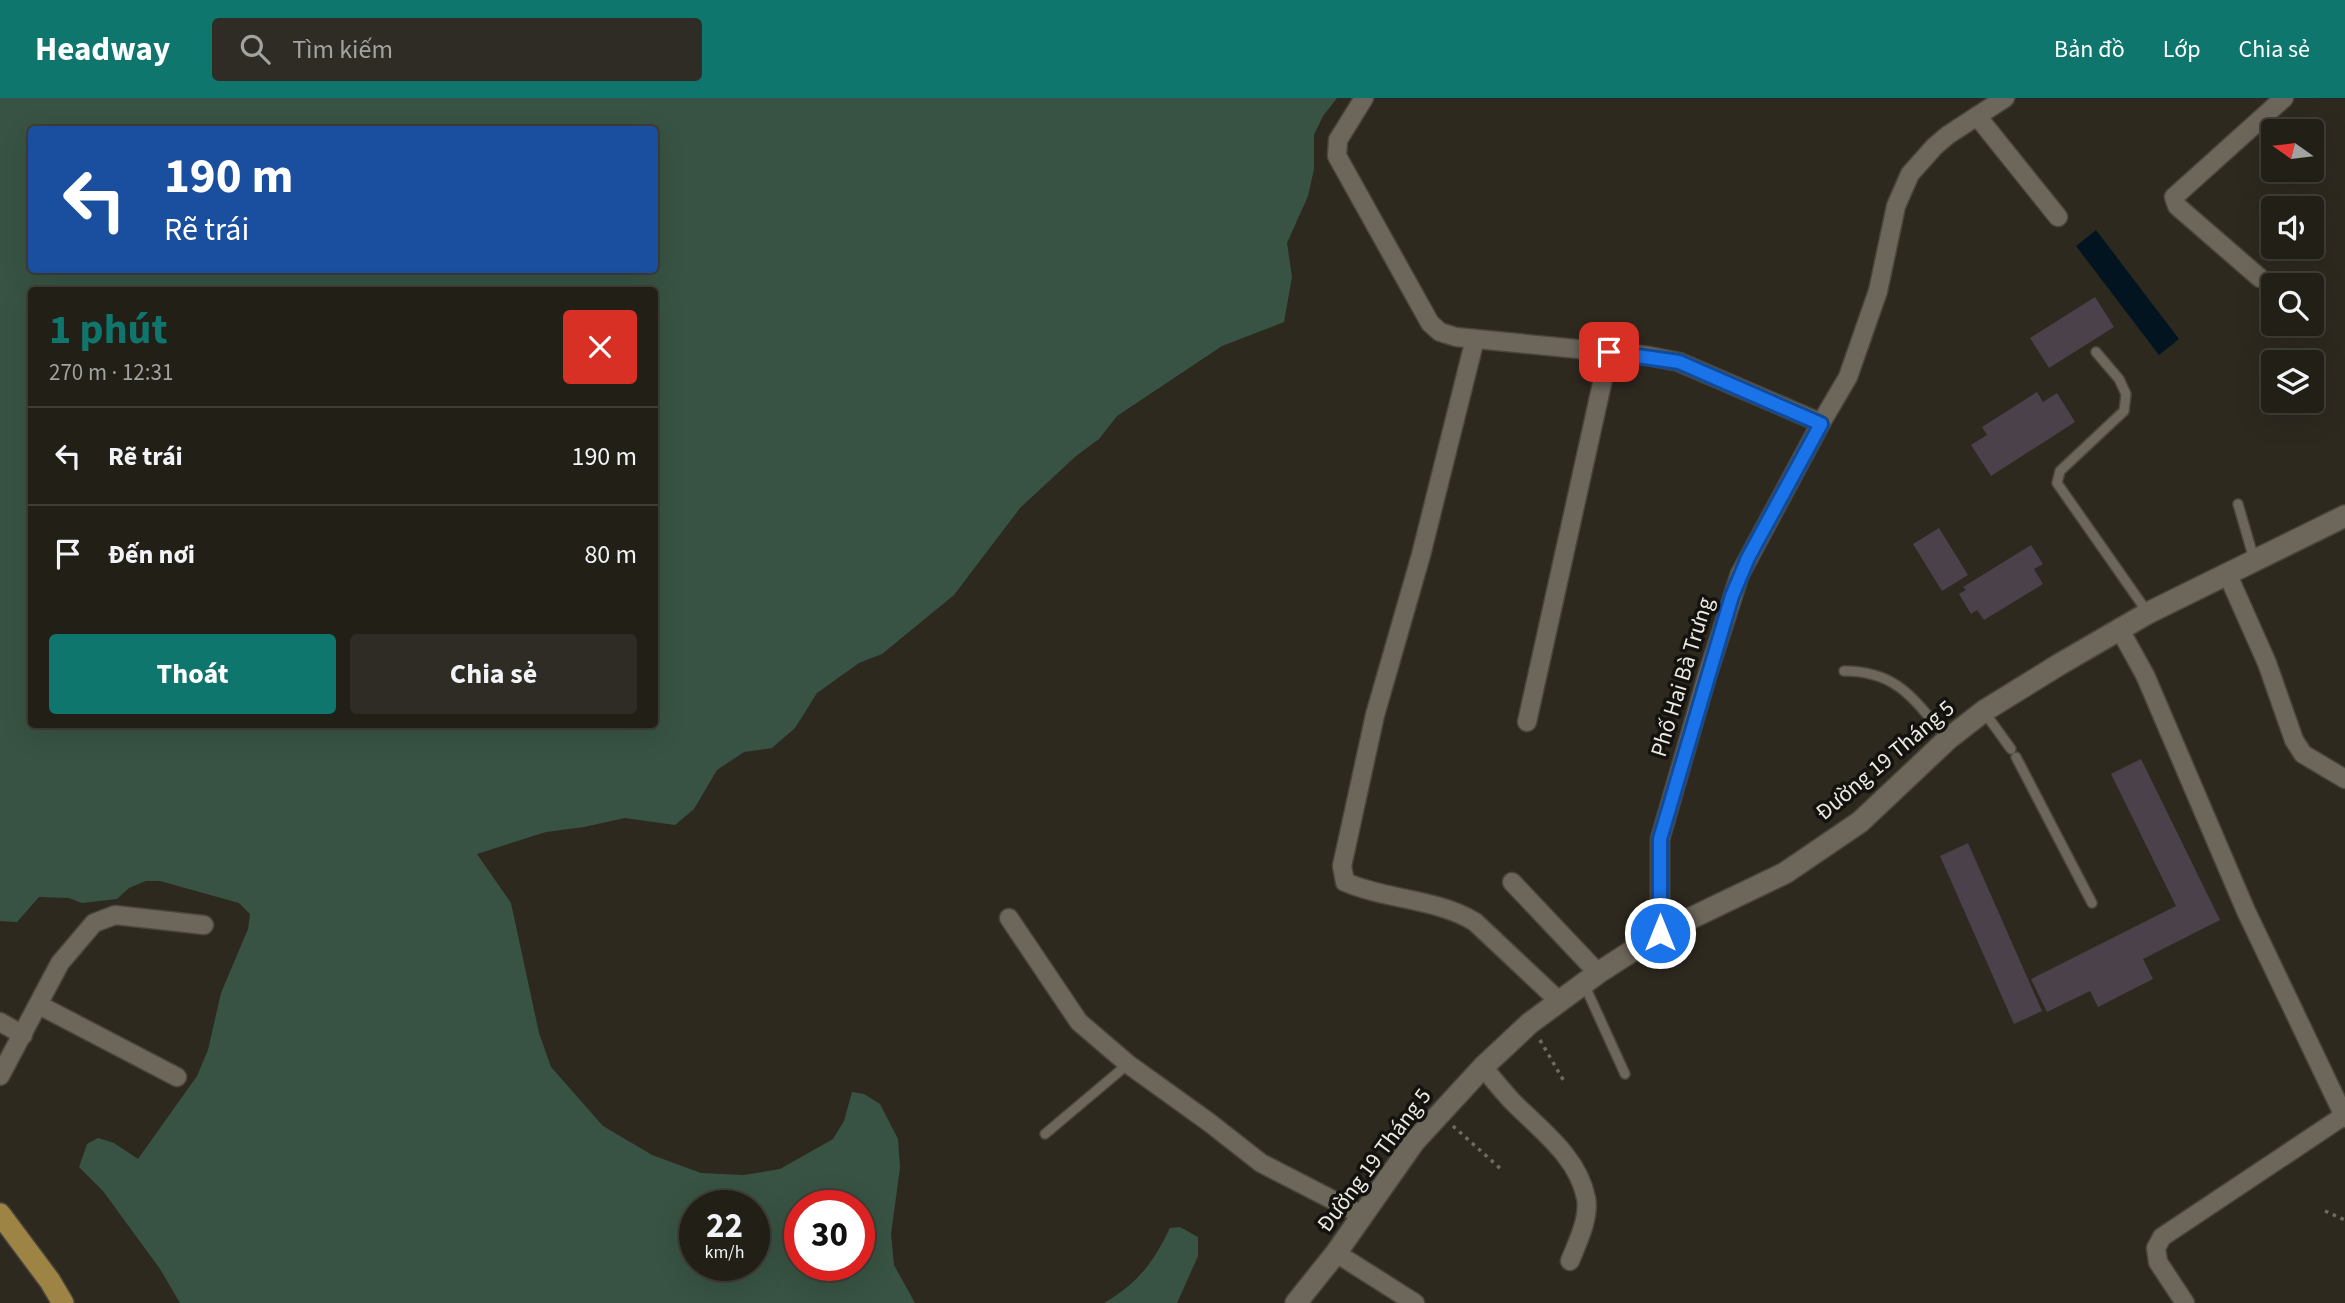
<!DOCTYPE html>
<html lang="vi">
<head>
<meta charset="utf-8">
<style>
	:root { --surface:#221f17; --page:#2e2c24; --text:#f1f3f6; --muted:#a2a2a1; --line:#3f3d36; --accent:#0f766e }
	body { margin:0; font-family:"Source Sans 3",sans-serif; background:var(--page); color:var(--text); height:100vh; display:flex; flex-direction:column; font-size:26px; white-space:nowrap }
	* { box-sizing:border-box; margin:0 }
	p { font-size:23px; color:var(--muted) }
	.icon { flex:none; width:38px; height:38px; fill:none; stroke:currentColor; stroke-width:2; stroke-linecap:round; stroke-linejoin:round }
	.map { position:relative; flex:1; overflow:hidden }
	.panel { position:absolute; left:28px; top:189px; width:630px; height:441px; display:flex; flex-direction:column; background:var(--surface); border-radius:7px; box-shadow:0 7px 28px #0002,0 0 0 2px var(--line) }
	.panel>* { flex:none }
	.banner { position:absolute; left:28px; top:28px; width:630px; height:147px; border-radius:7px; box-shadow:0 7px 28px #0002,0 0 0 2px var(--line); background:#1a4fa0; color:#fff; overflow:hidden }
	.needle { width:46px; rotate:284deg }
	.fabs { position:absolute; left:2261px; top:21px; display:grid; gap:14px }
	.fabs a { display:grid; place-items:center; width:63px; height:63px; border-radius:7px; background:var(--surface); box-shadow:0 7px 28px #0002,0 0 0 2px var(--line); font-size:35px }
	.speed { position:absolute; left:679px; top:1092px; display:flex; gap:14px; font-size:35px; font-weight:700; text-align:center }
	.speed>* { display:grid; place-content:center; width:91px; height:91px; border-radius:50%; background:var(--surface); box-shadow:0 7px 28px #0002,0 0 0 2px var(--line); line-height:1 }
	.speed small { font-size:18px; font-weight:400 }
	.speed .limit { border:10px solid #d22; background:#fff; color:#111 }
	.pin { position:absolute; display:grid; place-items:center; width:60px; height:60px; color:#fff; margin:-30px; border-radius:14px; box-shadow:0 4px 10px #0006 }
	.me { position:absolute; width:77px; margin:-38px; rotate:0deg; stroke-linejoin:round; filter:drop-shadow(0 0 5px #0008) }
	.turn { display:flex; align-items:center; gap:24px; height:147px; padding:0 21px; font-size:32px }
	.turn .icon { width:91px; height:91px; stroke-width:2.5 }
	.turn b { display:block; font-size:49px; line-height:60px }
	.round { display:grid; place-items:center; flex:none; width:74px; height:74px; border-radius:7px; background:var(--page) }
	.headline { display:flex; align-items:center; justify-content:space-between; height:119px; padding:0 21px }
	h1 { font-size:42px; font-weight:700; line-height:52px; color:var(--accent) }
	.cta { display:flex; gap:14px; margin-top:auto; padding:14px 21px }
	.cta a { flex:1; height:80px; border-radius:7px; background:var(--accent); color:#fff; font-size:28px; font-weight:700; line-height:80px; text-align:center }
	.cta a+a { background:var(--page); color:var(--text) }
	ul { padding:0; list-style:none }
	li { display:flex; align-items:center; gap:21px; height:98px; padding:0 21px; border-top:2px solid var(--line) }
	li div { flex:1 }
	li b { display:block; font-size:26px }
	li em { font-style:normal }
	header { display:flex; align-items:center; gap:42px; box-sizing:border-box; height:98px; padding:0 35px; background:var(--accent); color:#fff }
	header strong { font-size:33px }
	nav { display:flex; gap:38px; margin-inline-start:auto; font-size:24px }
	.search { width:490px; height:63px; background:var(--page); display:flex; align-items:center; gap:18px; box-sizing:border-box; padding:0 24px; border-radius:7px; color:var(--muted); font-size:26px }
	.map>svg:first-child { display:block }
	.green { fill:#385343; fill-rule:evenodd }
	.water { fill:#01141f }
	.building { fill:#4a414a }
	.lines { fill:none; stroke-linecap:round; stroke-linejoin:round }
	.service-casing { stroke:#4a453d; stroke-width:12 }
	.minor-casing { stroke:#4a453d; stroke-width:21 }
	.tertiary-casing { stroke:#4a453d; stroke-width:24 }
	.primary-casing { stroke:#4a453d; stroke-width:24 }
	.path { stroke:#6f6b62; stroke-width:3.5; stroke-dasharray:3.5 5; stroke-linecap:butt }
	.service { stroke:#6d665b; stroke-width:9 }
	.minor { stroke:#6d665b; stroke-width:18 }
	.tertiary { stroke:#6d665b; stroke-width:21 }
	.primary { stroke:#9e8444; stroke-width:21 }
	.route-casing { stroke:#114b97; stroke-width:18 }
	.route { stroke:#1a73e8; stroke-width:12 }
	.labels { text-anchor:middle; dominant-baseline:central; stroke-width:7; stroke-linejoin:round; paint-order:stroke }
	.street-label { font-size:23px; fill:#edeae3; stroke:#14120e }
</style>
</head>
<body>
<header>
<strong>Headway</strong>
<div class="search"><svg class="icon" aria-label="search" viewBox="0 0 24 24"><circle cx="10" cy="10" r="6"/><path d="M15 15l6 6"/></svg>Tìm kiếm</div>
<nav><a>Bản đồ</a><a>Lớp</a><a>Chia sẻ</a></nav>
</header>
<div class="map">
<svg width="2345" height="1205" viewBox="0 0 2345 1205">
	<rect width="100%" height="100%" fill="#2e291f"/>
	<!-- green -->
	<g class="green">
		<path d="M0,0H1337L1323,18L1314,37V71L1308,98L1287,145L1292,179L1284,224L1222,248L1117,318L1099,341L1076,358L1020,410L954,497L882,556L859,565L817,595L795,630L772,650L744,654L717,672L694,711L675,727L625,720L584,729L546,734L477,756L511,805L539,935L551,969L603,1028L652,1057L701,1075L744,1077L780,1071L833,1041L844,1023L852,994L864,996L880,1006L898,1041L900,1070L891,1136L894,1167L915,1205H180L160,1171L103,1093L79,1069L87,1046L98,1040L114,1045L138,1061L197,978L208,952L221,895L248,831L250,816L239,805L160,783H146L129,790L117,801L82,805L69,800L39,799L17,824L0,823ZM32,32H654V172H32ZM32,192H654V626H32ZM695,1108H754V1167H695ZM800,1108H859V1167H800Z"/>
		<path d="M1180,1129L1198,1139V1158L1177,1205H1104C1138,1185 1153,1165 1170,1130Z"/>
	</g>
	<!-- water -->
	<polygon class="water" points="2096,132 2179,241 2159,257 2076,148"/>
	<!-- building -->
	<g class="building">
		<polygon points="2095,199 2114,229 2049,270 2030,240"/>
		<polygon points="2037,294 2043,304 2057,295 2075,324 1991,378 1971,347 1987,337 1982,329"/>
		<polygon points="1939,430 1968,477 1942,493 1913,446"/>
		<polygon points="2031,447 2043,466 2034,471 2043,486 1984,522 1977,512 1971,516 1959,496 1966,492 1963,489"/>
		<polygon points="2141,661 2220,822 2143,861 2153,881 2098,909 2090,893 2047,914 2031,881 2176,808 2111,676"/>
		<polygon points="1968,745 2042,913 2014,926 1940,758"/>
	</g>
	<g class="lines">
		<!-- service casing -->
		<g class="service-casing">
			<g id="service">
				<polyline points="2096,254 2119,281 2126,296 2124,313 2060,373 2057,385 2148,515"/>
				<polyline points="2238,406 2254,461"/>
				<path d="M1844,573C1898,573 1914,602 1947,640"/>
				<polyline points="1985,615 2011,651"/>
				<polyline points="2016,659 2092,805"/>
				<polyline points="1584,886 1625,976"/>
				<polyline points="1045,1036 1128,966"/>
			</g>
		</g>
		<!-- minor casing -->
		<g class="minor-casing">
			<g id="minor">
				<polyline points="1364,0 1338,42 1337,58 1430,225 1440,234 1456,239 1649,258 1679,264 1821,325"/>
				<polyline points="1977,18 2058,119"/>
				<polyline points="2260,180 2177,108 2174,99 2284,0"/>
				<path d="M1475,241L1421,457L1375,617L1342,768L1345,784C1386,802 1436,800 1475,824L1560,904"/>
				<polyline points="2227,475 2267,565 2294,642 2303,656 2345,681"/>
				<polyline points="2119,530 2145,577 2246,813 2345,1020"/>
				<polyline points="1527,624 1609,254"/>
				<polyline points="1512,784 1598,875"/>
				<polyline points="1009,820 1079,924 1128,966 1210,1025 1261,1065 1362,1117"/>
				<polyline points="1660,835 1660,741 1707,578 1740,476 1821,325 1848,279 1878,193 1896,108 1910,76 1935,48 1948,37 2005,0"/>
				<polyline points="39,907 177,979"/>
				<polyline points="0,924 23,937"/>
				<path d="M1483,969C1492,980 1501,991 1511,1002C1539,1031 1578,1058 1586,1100C1590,1120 1577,1145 1570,1163"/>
				<polyline points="0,978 60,865 94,825 115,817 204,827"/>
				<polyline points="1336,1155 1415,1205"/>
				<polyline points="2185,1205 2158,1164 2156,1150 2162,1139 2345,1017"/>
			</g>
		</g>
		<!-- tertiary casing -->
		<g class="tertiary-casing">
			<polyline id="tertiary" points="1296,1205 1336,1155 1414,1044 1483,969 1530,925 1598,875 1660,835 1785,775 1860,724 1948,641 1984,613 2060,566 2148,515 2345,418"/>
		</g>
		<!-- primary casing -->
		<g class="primary-casing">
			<polyline id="primary" points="0,1116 50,1183 63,1205"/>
		</g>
		<!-- path -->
		<g class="path">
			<polyline points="1540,942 1565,985"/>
			<polyline points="1453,1028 1502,1072"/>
			<polyline points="2325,1113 2345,1122"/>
		</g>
		<!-- service -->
		<use href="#service" class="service"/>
		<!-- minor -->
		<use href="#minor" class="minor"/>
		<!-- tertiary -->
		<use href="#tertiary" class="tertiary"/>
		<!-- primary -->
		<use href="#primary" class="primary"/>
	</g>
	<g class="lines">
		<!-- route casing -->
		<g class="route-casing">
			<polyline id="route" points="1609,254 1679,264 1821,326 1748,460 1732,498 1660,741 1660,835"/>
		</g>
		<!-- route -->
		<use href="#route" class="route"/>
	</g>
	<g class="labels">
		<!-- street labels -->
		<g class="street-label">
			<text transform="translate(1682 579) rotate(-73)">Phố Hai Bà Trưng</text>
			<text transform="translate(1885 662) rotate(-40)">Đường 19 Tháng 5</text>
			<text transform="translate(1374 1062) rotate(-53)">Đường 19 Tháng 5</text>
		</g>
	</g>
</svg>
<div class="fabs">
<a><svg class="needle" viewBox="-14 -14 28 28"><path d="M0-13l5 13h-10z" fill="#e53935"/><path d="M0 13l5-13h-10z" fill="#a2a2a1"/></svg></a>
<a><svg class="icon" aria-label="sound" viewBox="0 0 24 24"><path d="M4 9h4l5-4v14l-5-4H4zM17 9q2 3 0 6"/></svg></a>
<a><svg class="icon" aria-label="search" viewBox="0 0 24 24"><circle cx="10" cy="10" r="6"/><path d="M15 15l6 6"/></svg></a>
<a><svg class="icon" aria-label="layers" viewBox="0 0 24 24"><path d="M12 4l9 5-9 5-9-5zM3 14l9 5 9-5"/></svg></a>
</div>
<div class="speed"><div>22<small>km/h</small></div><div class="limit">30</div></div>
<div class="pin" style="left:1609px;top:254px;background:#d93025"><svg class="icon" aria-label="arrive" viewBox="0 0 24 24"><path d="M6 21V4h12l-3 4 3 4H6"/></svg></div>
<svg class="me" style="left:1660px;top:835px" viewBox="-20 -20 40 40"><circle r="17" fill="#1a73e8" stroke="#fff" stroke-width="3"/><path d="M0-11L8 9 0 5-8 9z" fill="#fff"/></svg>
<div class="banner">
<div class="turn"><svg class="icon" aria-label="left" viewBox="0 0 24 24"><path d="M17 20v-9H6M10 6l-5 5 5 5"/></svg><div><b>190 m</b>Rẽ trái</div></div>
</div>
<section class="panel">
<div class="headline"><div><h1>1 phút</h1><p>270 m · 12:31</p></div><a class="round" style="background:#d93025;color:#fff"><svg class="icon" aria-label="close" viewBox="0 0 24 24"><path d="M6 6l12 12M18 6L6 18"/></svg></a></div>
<ul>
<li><svg class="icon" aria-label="left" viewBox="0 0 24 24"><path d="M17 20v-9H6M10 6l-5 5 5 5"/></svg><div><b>Rẽ trái</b></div><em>190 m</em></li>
<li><svg class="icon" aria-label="arrive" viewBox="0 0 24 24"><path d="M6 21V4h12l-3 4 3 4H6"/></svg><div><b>Đến nơi</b></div><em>80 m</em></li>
</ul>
<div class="cta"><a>Thoát</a><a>Chia sẻ</a></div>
</section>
</div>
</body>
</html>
